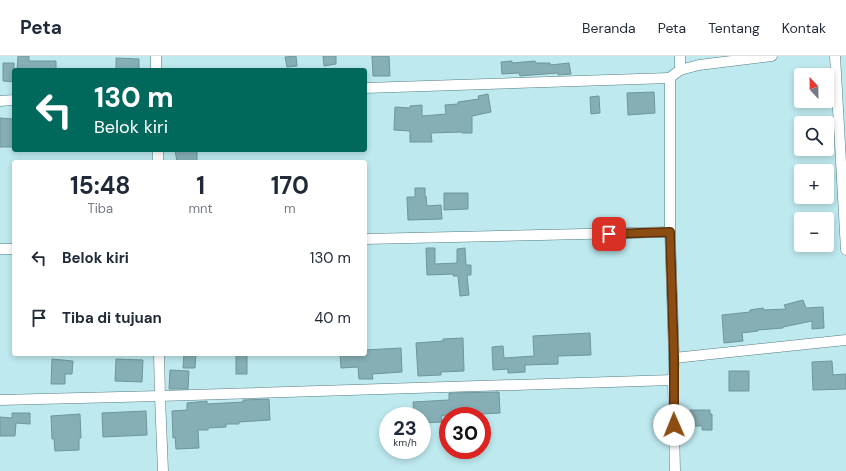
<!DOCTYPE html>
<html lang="id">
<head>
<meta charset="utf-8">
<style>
	:root { --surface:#fff; --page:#f6f6f7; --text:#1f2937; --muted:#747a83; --line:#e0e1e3 }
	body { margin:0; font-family:"DM Sans",sans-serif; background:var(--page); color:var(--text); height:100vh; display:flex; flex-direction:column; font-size:15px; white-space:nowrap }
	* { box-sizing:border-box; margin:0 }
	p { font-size:13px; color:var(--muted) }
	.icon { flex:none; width:22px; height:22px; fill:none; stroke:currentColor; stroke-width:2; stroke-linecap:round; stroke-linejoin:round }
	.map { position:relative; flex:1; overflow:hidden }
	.side { position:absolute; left:12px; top:104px; width:355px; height:196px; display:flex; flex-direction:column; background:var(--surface); border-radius:4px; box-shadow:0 2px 6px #0003 }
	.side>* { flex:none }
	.hud { position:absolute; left:12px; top:12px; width:355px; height:84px; border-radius:4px; box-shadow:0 2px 6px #0003; background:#00695c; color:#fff; overflow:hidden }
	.needle { width:26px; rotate:338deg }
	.fabs { position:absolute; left:794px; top:12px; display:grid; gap:8px }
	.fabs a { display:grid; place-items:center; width:40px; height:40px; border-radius:4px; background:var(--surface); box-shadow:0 2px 6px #0003; font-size:20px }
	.speed { position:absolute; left:379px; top:351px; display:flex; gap:8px; font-size:20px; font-weight:700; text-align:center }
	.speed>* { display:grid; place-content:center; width:52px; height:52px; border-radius:50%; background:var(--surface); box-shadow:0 2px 6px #0003; line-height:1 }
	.speed small { font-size:10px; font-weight:400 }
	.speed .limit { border:6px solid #d22; background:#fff; color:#111 }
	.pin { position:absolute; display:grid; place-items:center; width:34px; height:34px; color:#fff; margin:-17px; border-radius:8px; box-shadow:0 2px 6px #0006 }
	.me { position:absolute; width:44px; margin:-22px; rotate:359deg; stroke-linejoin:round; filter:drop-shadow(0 0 3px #0008) }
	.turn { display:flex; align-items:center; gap:14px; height:84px; padding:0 16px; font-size:18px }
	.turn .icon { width:52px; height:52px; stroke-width:2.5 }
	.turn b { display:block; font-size:28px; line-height:34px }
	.eta { display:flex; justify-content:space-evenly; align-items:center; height:68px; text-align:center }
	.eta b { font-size:24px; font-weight:700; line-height:28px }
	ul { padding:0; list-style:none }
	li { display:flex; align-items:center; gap:12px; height:60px; padding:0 16px }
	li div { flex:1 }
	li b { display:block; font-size:15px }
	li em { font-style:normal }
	header { display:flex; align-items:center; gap:24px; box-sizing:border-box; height:56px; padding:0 20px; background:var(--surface); border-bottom:1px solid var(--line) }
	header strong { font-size:19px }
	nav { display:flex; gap:22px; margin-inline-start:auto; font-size:14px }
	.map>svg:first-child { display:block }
	.building { fill:#86afb5; stroke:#6e969c }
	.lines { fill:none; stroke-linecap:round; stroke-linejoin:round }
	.minor-casing { stroke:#557d83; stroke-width:11 }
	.minor { stroke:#fff; stroke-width:10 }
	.route-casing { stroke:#5b320c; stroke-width:10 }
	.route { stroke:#8c4d13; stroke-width:7 }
</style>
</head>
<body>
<header>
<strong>Peta</strong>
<nav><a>Beranda</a><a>Peta</a><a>Tentang</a><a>Kontak</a></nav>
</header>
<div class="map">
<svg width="846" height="415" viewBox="0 0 846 415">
	<rect width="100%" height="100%" fill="#bde9ef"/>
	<!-- building -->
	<g class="building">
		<polygon points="18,0 29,0 29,5 56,5 56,14 17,14"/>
		<polygon points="296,0 297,10 287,11 285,1"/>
		<polygon points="323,0 336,0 336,8 324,10"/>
		<polygon points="372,0 389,0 390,20 373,20"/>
		<polygon points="116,2 139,3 139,14 116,14"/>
		<polygon points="512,5 512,7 535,5 536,7 550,7 550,9 569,7 571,18 558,19 558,17 520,20 519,17 502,18 501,6"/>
		<polygon points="3,7 14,7 14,26 3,25"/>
		<polygon points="654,36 655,57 628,59 627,37"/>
		<polygon points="488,38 491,56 472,60 472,77 462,77 462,76 431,77 432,86 410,86 410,75 394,74 395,51 410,52 410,50 422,49 422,60 446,58 445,49 458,48 458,46 479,43 478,40"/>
		<polygon points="599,40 600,57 591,58 590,41"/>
		<polygon points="0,62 14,63 14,91 0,91"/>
		<polygon points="175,94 197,94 197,106 177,106"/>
		<polygon points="415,132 425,132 425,140 426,140 427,150 441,149 442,163 408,164 407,141 415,141"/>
		<polygon points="444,137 468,137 468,153 444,154"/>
		<polygon points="426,192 435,192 435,208 457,207 457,193 465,192 466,209 471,209 471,219 467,219 469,239 460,240 458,220 453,220 453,218 427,219"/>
		<polygon points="803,244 806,252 823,251 824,272 812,273 812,265 783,271 783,272 758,274 758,275 742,277 743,285 724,287 722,259 750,256 750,254 763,252 764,254 786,253 784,249"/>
		<polygon points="590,277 591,299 558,300 558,308 525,309 525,316 508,317 508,313 493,314 492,291 503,290 504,302 534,300 533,280"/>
		<polygon points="463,282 464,315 441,316 441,319 418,320 416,287 443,285 443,283"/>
		<polygon points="401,292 402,316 372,318 373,323 359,323 358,311 341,312 340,298 365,298 365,294"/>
		<polygon points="184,298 196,298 195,312 183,312"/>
		<rect x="236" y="298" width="11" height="20"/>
		<polygon points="52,303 73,305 72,318 65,318 65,328 51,328"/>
		<polygon points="116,303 143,304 142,326 115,325"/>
		<polygon points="832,305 833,319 846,318 846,333 813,334 812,306"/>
		<polygon points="170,314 189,315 188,333 169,333"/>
		<rect x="729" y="315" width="20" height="20"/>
		<polygon points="499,336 500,357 441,360 442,366 422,367 422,360 414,360 413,346 449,344 449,337"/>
		<polygon points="269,343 270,364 239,366 239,368 226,368 226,371 208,372 208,374 198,374 199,392 176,393 175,381 173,382 172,355 187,354 187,347 207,345 207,348 243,346 243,344"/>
		<polygon points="690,354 710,354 710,358 712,358 712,374 702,374 702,370 690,370"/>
		<polygon points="146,355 147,379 103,381 102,357"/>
		<polygon points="12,357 30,357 30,368 16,367 15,380 0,380 0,361 12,362"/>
		<polygon points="80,358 81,382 79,382 79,394 55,395 54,383 52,383 51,360"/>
	</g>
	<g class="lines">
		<!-- minor casing -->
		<g class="minor-casing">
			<g id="minor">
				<polyline points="156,0 156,14"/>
				<polyline points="835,0 846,194"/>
				<polyline points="680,14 699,9 772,0"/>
				<polyline points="365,32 670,22"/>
				<polyline points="0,45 14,44"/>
				<polyline points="158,94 158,106"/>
				<polyline points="365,183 670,176"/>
				<polyline points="0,193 14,193"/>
				<polyline points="159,298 160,340 163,415"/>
				<polyline points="674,302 846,284"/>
				<polyline points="0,344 160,340 673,324"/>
				<polyline points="675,415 673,324 674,302 670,176 670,22 672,20 680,14 680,0"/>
			</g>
		</g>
		<!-- minor -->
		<use href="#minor" class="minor"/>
	</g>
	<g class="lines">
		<!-- route casing -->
		<g class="route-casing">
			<polyline id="route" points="609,178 670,176 674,302 674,369"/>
		</g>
		<!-- route -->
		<use href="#route" class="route"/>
	</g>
</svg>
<div class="fabs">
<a><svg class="needle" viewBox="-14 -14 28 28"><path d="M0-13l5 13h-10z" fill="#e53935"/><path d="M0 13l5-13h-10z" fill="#747a83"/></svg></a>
<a><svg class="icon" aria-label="search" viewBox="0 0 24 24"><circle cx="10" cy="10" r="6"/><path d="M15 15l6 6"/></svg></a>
<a>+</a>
<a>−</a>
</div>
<div class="speed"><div>23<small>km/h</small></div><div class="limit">30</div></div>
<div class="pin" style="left:609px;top:178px;background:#d93025"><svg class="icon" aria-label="arrive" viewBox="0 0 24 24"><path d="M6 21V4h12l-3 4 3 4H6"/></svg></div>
<svg class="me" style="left:674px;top:369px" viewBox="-20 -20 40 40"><circle r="19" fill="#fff"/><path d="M0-13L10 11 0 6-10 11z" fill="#8c4d13"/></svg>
<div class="hud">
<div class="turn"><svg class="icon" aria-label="left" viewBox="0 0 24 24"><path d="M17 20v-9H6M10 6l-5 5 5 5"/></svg><div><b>130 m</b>Belok kiri</div></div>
</div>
<section class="side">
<div class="eta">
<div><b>15:48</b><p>Tiba</p></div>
<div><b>1</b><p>mnt</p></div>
<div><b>170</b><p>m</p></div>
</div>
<ul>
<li><svg class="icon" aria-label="left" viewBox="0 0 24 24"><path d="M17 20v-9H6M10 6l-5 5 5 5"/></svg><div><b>Belok kiri</b></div><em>130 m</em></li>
<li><svg class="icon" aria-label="arrive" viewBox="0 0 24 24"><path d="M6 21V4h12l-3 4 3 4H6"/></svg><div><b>Tiba di tujuan</b></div><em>40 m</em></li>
</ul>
</section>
</div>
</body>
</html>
